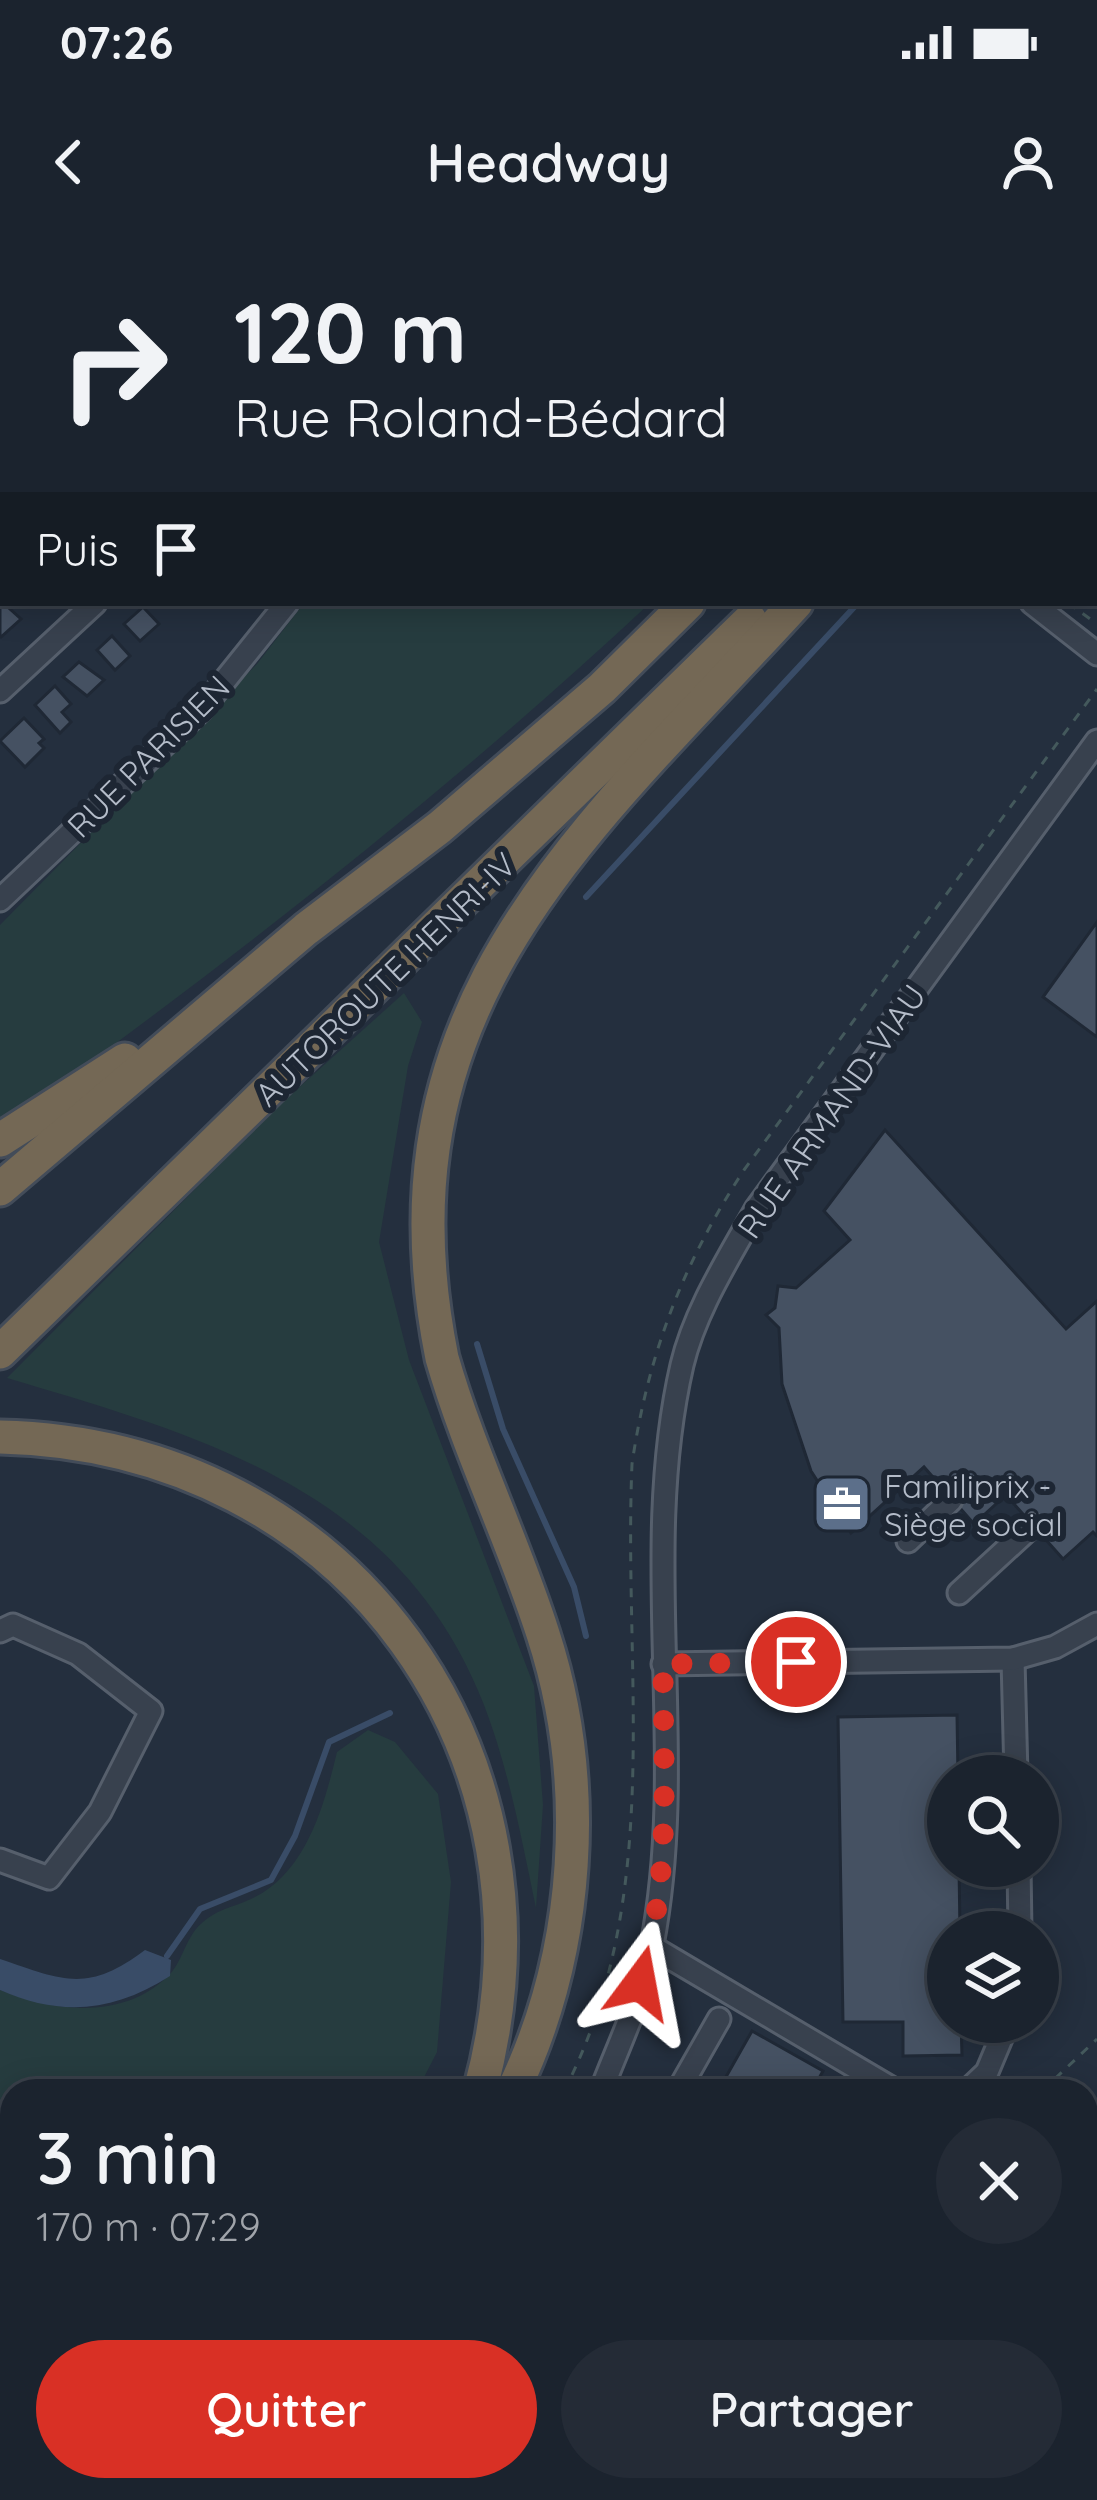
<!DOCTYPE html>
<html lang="fr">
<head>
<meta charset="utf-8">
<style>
	:root { --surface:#1b232e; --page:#242b36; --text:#f1f3f6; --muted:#a0a4aa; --line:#39404a; --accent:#d93025 }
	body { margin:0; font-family:Quicksand,sans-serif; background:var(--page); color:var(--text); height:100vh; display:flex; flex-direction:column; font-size:45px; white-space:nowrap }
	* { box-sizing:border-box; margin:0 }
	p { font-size:39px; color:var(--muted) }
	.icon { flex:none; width:66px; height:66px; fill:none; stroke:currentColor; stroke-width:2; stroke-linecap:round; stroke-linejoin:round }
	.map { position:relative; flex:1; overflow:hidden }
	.sheet { position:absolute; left:0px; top:1839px; width:1098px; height:423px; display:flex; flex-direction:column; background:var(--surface); border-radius:36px 36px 0 0; box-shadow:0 6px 30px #0003,0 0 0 3px var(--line) }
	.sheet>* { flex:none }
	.guide { position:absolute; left:0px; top:0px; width:1098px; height:366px; box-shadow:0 6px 30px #0003,0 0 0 3px var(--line); background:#1b232e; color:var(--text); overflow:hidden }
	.buttons { position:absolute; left:927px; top:1515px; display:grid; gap:24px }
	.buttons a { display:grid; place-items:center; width:132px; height:132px; border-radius:50%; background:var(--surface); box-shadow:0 6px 30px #0003,0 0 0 3px var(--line); font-size:60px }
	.pin { position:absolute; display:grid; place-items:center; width:102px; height:102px; color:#fff; margin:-51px; border:6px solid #fff; border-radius:50%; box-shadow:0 3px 12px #0007 }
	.me { position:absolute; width:132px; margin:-66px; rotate:13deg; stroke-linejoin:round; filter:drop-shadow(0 0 9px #0008) }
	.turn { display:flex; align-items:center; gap:42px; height:252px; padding:0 36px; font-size:54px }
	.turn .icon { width:156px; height:156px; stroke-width:2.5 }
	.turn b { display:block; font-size:84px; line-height:102px }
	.then { display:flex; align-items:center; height:114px; padding:0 36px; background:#0003; gap:24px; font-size:45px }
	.round { display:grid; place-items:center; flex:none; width:126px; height:126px; border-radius:63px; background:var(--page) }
	.summary { display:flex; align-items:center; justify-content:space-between; height:204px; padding:0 36px }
	h1 { font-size:72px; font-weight:600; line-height:90px }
	.button { display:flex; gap:24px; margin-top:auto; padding:24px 36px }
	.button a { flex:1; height:138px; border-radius:72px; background:var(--accent); color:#fff; font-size:48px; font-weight:600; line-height:138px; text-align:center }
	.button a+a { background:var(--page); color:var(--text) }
	.status { display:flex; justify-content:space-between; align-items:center; height:84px; padding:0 60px; background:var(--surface); direction:ltr }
	.status svg { height:33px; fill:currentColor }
	header { display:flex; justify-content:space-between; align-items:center; height:156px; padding:0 36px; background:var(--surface); font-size:54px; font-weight:600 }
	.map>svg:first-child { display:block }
	.green { fill:#263c3f }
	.water { fill:#394c67 }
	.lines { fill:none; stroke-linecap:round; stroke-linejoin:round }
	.stream { stroke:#394c67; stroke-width:6 }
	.building { fill:#455162; stroke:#1f2835; stroke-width:3 }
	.minor-casing { stroke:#565f6c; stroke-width:27 }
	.highway-casing { stroke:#434c59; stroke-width:39 }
	.path { stroke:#44595c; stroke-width:3; stroke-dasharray:9 9; stroke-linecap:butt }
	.minor { stroke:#38414e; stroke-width:21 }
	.highway { stroke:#746855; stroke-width:33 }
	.route { stroke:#d93025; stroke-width:21; stroke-dasharray:0 37.8 }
	.labels { text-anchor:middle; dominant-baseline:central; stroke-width:12; stroke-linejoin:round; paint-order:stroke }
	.street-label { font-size:33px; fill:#b4bcc9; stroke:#1d2633 }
	.poi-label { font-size:33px; fill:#b4bcc9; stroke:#1d2633; text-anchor:start }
</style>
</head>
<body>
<div class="status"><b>07:26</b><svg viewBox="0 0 49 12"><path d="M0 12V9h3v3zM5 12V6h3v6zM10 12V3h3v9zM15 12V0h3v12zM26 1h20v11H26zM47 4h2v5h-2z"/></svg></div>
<header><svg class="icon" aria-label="back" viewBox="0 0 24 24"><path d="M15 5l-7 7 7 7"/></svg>Headway<svg class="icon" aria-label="person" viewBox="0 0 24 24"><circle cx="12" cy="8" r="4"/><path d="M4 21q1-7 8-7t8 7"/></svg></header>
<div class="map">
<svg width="1097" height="2260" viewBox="0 0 1097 2260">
	<rect width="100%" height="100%" fill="#242f3e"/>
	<!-- green -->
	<g class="green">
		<path d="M304,363H650C446,554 226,725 0,888V685L257,424Z"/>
		<path d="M404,753L422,782L408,826L379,1002L409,1120L534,1446L543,1565L536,1668C522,1601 509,1530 484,1465C401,1252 206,1197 7,1138L274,870Z"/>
		<path d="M368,1490L395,1502L438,1554L451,1642L437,1812L417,1851H12V2250H178L169,2260H0V1750C52,1771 121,1781 167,1737C183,1723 185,1697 202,1683C219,1668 232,1668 251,1659C306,1634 324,1566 337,1512Z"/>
	</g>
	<!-- water -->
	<path class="water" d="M145,1710L171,1720L170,1736C114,1772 61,1777 0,1750V1719C64,1741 88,1753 145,1710Z"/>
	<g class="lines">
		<!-- stream -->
		<g class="stream">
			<polyline points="1095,27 1097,22"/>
			<polyline points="586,657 858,363"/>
			<polyline points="477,1104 503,1189 574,1347 586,1396"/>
			<polyline points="167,1716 200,1669 271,1640 295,1596 329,1502 390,1473"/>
			<polyline points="854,2260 865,2250"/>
		</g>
	</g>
	<!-- building -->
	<g class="building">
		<polygon points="0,360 21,379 1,397 0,396"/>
		<polygon points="143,367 159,384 140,401 124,384"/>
		<polygon points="112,396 130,416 115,430 97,410"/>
		<polygon points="79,422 104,440 87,456 63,437"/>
		<polygon points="55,446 71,464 62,472 71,482 60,493 35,465"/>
		<polygon points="24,478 44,499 39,503 44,508 25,527 0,501"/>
		<polygon points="1097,682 1097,797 1043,757"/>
		<polygon points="885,890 1066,1089 1097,1061 1097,1296 1093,1292 1063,1319 1006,1255 974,1284 924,1227 851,1293 811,1231 782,1144 779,1088 766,1075 775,1068 778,1046 796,1048 850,1000 824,971"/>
		<polygon points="957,1475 958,1536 948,1536 948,1626 959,1626 960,1692 948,1692 948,1782 961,1782 962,1815 903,1816 903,1782 843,1782 838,1477"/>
		<polygon points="752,1791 823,1831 812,1851 718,1851"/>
		<polygon points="466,2250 510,2250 505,2260 460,2260"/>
	</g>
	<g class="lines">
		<!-- minor casing -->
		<g class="minor-casing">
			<g id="minor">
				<polyline points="152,0 156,3"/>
				<polyline points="378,3 381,0"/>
				<polyline points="554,3 556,0"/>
				<polyline points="0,157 3,155"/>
				<polyline points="1032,363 1097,414"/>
				<polyline points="0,451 95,363"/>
				<polyline points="0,660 201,470 287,363"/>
				<polyline points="908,1301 951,1260"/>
				<polyline points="959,1353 1033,1285"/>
				<polyline points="0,1391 13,1385 78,1414 151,1471 100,1572 49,1638 0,1620"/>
				<polyline points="1013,1419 1016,1536"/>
				<polyline points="663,1424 1013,1419 1055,1407 1097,1384"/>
				<polyline points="1019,1626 1020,1692"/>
				<polyline points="652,1707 896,1851"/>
				<path d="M601,1851C619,1804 643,1755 652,1705C689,1514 638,1316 682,1125C695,1070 729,1018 756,969L1097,501"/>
				<polyline points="678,1851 719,1779"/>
				<polyline points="967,1851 987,1832 1008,1782"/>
				<polyline points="389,2260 393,2250"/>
			</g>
		</g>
		<!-- highway casing -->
		<g class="highway-casing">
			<g id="highway">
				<polyline points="943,3 945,0"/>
				<polyline points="1049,3 1051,0"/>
				<polyline points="0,900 125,820"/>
				<polyline points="0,949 306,689 440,587 602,448 688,363"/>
				<polyline points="0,1112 750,380"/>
				<path d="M0,1197C350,1205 571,1517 480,1851"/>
				<path d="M513,1851C580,1711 591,1542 543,1394C513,1300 469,1212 442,1118C371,765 581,598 796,363"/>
				<polyline points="316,2260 320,2250"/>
			</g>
		</g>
		<!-- path -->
		<g class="path">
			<polyline points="586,0 587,3"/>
			<polyline points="1068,363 1097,384"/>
			<polyline points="820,1284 835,1274"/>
			<path d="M564,1851C665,1656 623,1435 632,1224C648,1114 683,1023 744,930L1097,449"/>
			<polyline points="1042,1851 1097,1799"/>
			<polyline points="356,2260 359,2250"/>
		</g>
		<!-- minor -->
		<use href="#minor" class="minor"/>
		<!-- highway -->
		<use href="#highway" class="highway"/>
	</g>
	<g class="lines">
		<!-- route -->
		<path class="route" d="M640,1743C672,1642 663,1529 663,1424L796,1422"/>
	</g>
	<!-- icons -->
	<defs>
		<g id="office-square" transform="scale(3)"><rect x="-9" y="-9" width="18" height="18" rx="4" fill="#5c6f8a" stroke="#1d2633"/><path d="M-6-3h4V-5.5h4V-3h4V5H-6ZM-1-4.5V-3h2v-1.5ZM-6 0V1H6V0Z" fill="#fff"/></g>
	</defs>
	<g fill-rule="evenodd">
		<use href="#office-square" x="842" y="1264"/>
	</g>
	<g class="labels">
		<!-- street labels -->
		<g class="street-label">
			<text transform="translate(148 516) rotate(-45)">RUE PARISIEN</text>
			<text transform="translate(385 739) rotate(-44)">AUTOROUTE HENRI-IV</text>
			<text transform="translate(831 871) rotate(-55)">RUE ARMAND-VIAU</text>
		</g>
		<!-- poi labels -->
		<g class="poi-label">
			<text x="884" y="1245">Familiprix -<tspan x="884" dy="38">Siège social</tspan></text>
		</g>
	</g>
</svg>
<div class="buttons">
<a><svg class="icon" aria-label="search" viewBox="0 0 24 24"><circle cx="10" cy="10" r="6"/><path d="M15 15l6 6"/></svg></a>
<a><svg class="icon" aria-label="layers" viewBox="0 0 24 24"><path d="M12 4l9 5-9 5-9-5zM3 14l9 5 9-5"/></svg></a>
</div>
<div class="pin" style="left:796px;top:1422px;background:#d93025"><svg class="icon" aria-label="arrive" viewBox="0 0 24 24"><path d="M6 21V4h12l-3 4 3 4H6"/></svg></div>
<svg class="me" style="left:640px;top:1743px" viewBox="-20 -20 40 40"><path d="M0-17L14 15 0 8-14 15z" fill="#d93025" stroke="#fff" stroke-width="4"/></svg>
<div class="guide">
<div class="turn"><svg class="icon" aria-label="right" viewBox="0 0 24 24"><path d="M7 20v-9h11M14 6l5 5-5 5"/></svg><div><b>120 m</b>Rue Roland-Bédard</div></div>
<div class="then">Puis<svg class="icon" aria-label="arrive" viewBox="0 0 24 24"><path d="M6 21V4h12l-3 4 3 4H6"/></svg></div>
</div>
<section class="sheet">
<div class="summary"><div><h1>3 min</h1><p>170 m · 07:29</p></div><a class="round"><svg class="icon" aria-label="close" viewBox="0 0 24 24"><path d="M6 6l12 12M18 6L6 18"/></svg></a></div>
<div class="button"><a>Quitter</a><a>Partager</a></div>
</section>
</div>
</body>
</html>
